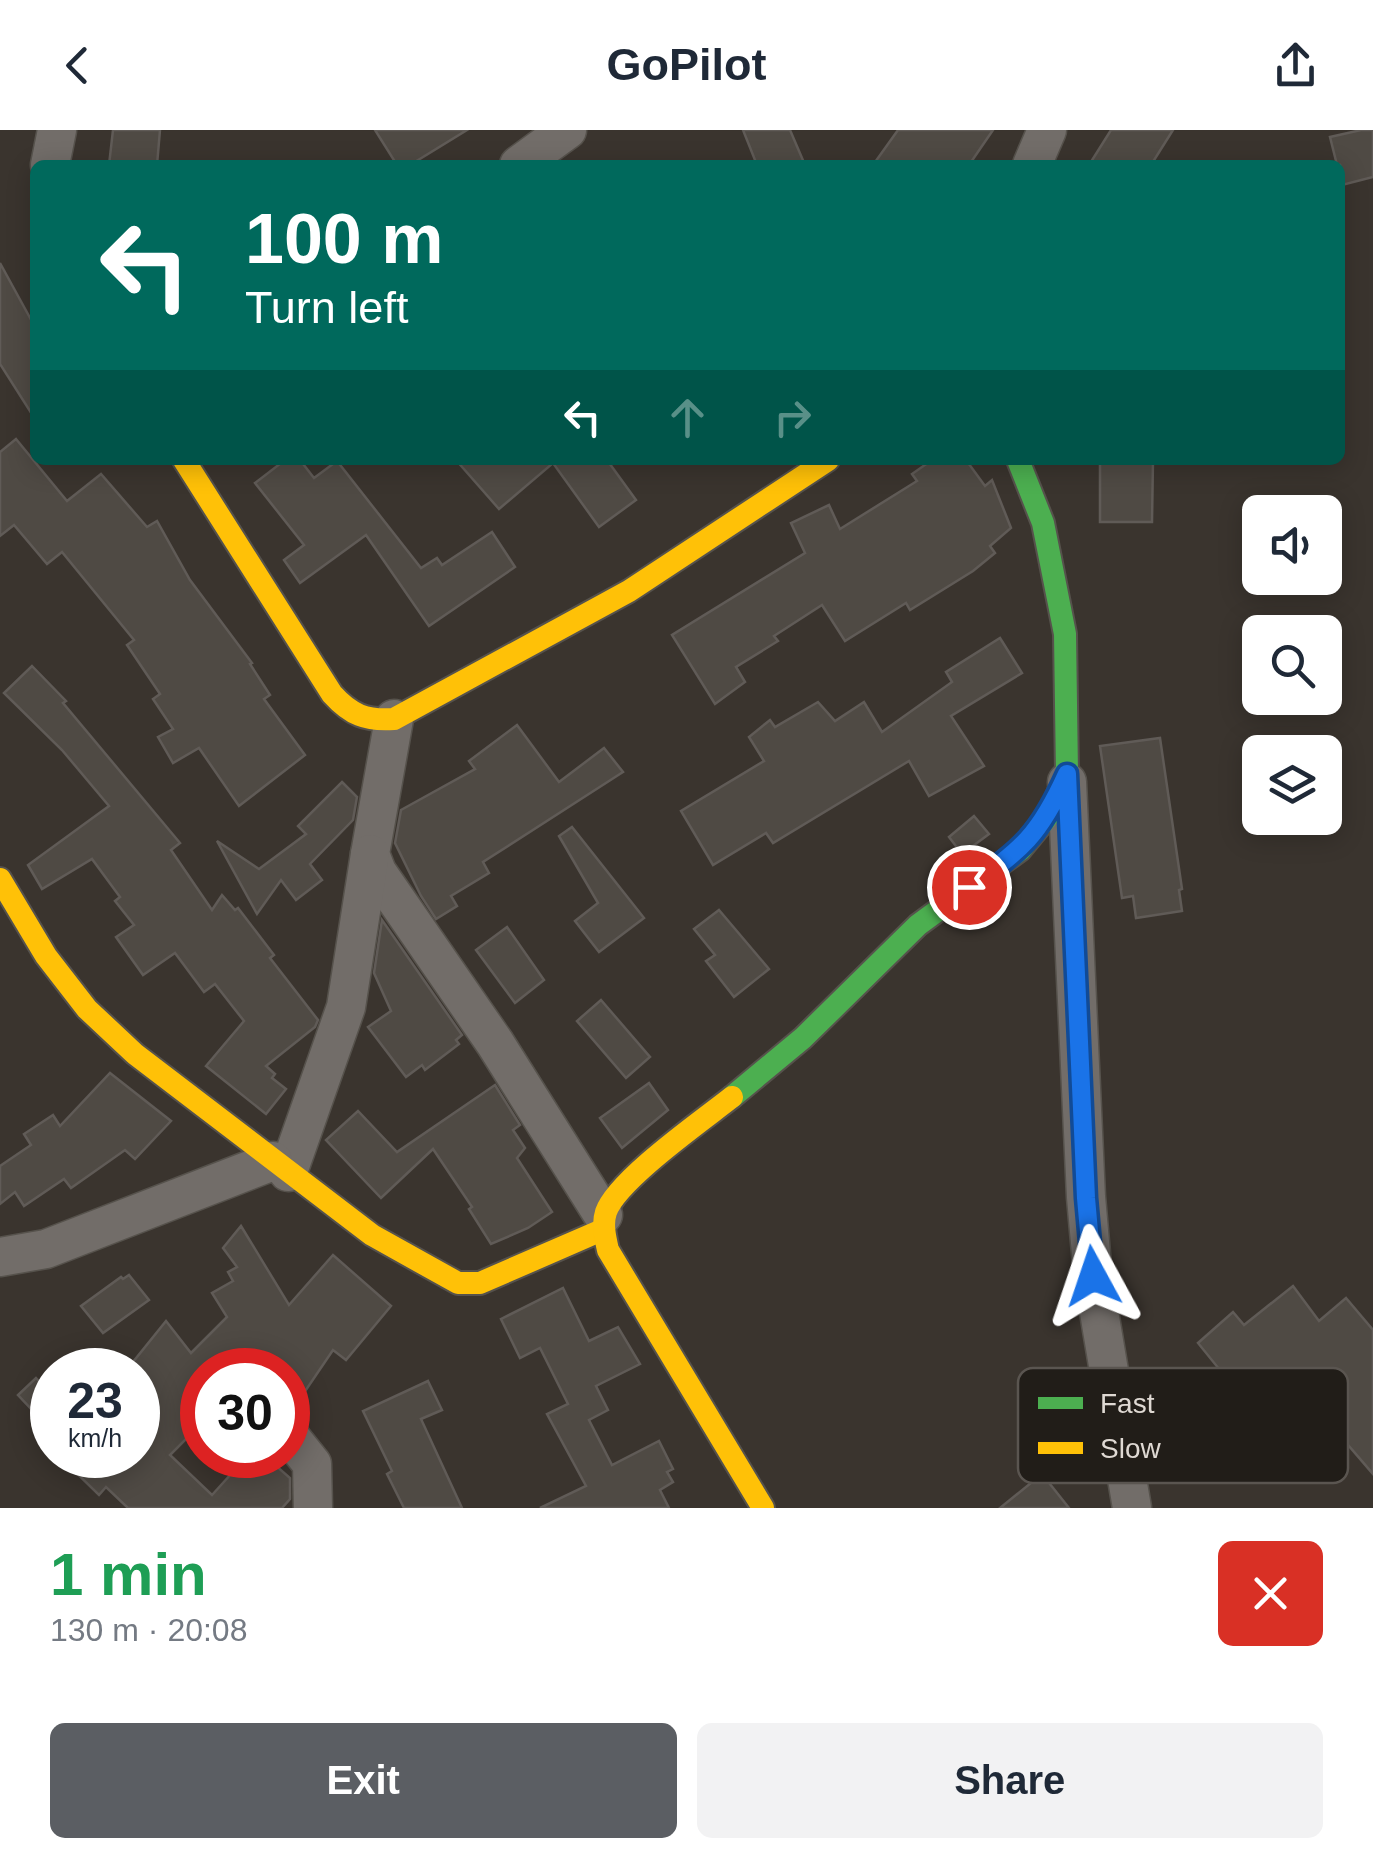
<!DOCTYPE html>
<html lang="en">
<head>
<meta charset="utf-8">
<style>
	:root { --surface:#fff; --page:#f2f2f3; --text:#1f2937; --muted:#747a83; --accent:#5b5e63 }
	body { margin:0; font-family:Helvetica,sans-serif; background:var(--page); color:var(--text); height:100vh; display:flex; flex-direction:column; font-size:38px; white-space:nowrap }
	* { box-sizing:border-box; margin:0 }
	p { font-size:32px; color:var(--muted) }
	.icon { flex:none; width:55px; height:55px; fill:none; stroke:currentColor; stroke-width:2; stroke-linecap:round; stroke-linejoin:round }
	.map { position:relative; height:1378px; overflow:hidden }
	.side { display:flex; flex-direction:column; background:var(--surface); flex:1 }
	.side>* { flex:none }
	.top-card { position:absolute; left:30px; top:30px; width:1315px; height:305px; border-radius:15px; box-shadow:0 5px 25px #0003; background:#00695c; color:#fff; overflow:hidden }
	.controls { position:absolute; left:1242px; top:365px; display:grid; gap:20px }
	.controls a { display:grid; place-items:center; width:100px; height:100px; border-radius:15px; background:var(--surface); box-shadow:0 5px 25px #0003; font-size:50px }
	.speed { position:absolute; left:30px; top:1218px; display:flex; gap:20px; font-size:50px; font-weight:700; text-align:center }
	.speed>* { display:grid; place-content:center; width:130px; height:130px; border-radius:50%; background:var(--surface); box-shadow:0 5px 25px #0003; line-height:1 }
	.speed small { font-size:25px; font-weight:400 }
	.speed .limit { border:15px solid #d22; background:#fff; color:#111 }
	.pin { position:absolute; display:grid; place-items:center; width:85px; height:85px; color:#fff; margin:-42px; border:5px solid #fff; border-radius:50%; box-shadow:0 2px 10px #0007 }
	.me { position:absolute; width:110px; margin:-55px; rotate:355deg; stroke-linejoin:round; filter:drop-shadow(0 0 8px #0008) }
	.turn { display:flex; align-items:center; gap:35px; height:210px; padding:0 50px; font-size:45px }
	.turn .icon { width:130px; height:130px; stroke-width:2.5 }
	.turn b { display:block; font-size:70px; line-height:85px }
	.lanes { display:flex; align-items:center; height:95px; padding:0 50px; background:#0003; justify-content:center; gap:50px; direction:ltr }
	.lanes .off { opacity:.35 }
	.round { display:grid; place-items:center; flex:none; width:105px; height:105px; border-radius:15px; background:var(--page) }
	.headline { display:flex; align-items:center; justify-content:space-between; height:170px; padding:0 50px }
	h1 { font-size:60px; font-weight:700; line-height:75px; color:#1e9e55 }
	.cta { display:flex; gap:20px; margin-top:auto; padding:20px 50px }
	.cta a { flex:1; height:115px; border-radius:15px; background:var(--accent); color:#fff; font-size:40px; font-weight:700; line-height:115px; text-align:center }
	.cta a+a { background:var(--page); color:var(--text) }
	header { display:flex; justify-content:space-between; align-items:center; height:130px; padding:0 50px; background:var(--surface); font-size:45px; font-weight:700 }
	.map>svg:first-child { display:block }
	.building { fill:#4f4a44; stroke:#605b57; stroke-width:2.5 }
	.lines { fill:none; stroke-linecap:round; stroke-linejoin:round }
	.street-casing { stroke:#56524c; stroke-width:41 }
	.fast-casing { stroke:#56524c; stroke-width:26 }
	.slow-casing { stroke:#56524c; stroke-width:26 }
	.street { stroke:#726d69; stroke-width:38 }
	.fast { stroke:#4caf50; stroke-width:22 }
	.slow { stroke:#ffc107; stroke-width:22 }
	.route-casing { stroke:#114b97; stroke-width:25 }
	.route { stroke:#1a73e8; stroke-width:18 }
	.key { fill:#211d18; stroke:#5a5550; stroke-width:2.5 }
	.key-label { font-size:28px; fill:#dfd9d3 }
</style>
</head>
<body>
<header><svg class="icon" aria-label="back" viewBox="0 0 24 24"><path d="M15 5l-7 7 7 7"/></svg>GoPilot<svg class="icon" aria-label="share" viewBox="0 0 24 24"><path d="M12 15V3M7 8l5-5 5 5M5 13v7h14v-7"/></svg></header>
<div class="map">
<svg width="1373" height="1378" viewBox="0 0 1373 1378">
	<rect width="100%" height="100%" fill="#3a342e"/>
	<!-- building -->
	<g class="building">
		<polygon points="113,0 160,0 157,35 109,35"/>
		<polygon points="375,0 467,0 410,35 397,35"/>
		<polygon points="743,0 790,0 805,35 757,35"/>
		<polygon points="898,0 993,0 969,35 873,35"/>
		<polygon points="1111,0 1173,0 1151,35 1089,35"/>
		<polygon points="1361,0 1373,0 1373,47 1342,55 1340,35 1337,35 1330,7"/>
		<polygon points="0,133 35,197 35,289 0,234"/>
		<polygon points="16,309 67,371 101,344 147,397 157,391 190,450 252,533 250,534 270,565 264,569 305,625 239,676 199,618 173,633 158,607 173,599 153,569 160,564 127,515 134,510 62,422 47,434 14,395 0,406 0,322"/>
		<polygon points="285,330 300,330 314,348 337,331 421,438 437,428 442,435 492,402 515,437 429,496 366,405 300,453 284,430 304,415 255,353"/>
		<polygon points="456,330 607,330 636,370 599,397 553,333 499,379"/>
		<polygon points="932,330 966,330 985,356 992,350 1011,398 990,416 995,423 973,441 910,480 906,473 845,511 822,475 774,506 778,511 736,537 745,552 715,574 672,505 805,423 791,393 829,375 840,399 917,351 912,344"/>
		<polygon points="1100,330 1153,330 1152,392 1100,392"/>
		<polygon points="1000,508 1022,543 951,586 984,636 929,666 909,631 773,713 766,703 713,735 681,681 764,631 749,607 770,590 775,597 818,572 835,591 864,572 882,602 952,552 946,542"/>
		<polygon points="32,536 66,571 63,573 180,713 171,720 212,780 222,765 235,780 238,778 274,825 270,828 318,890 315,897 266,936 275,944 272,948 286,959 266,984 206,936 244,891 215,854 204,862 175,823 143,845 116,807 134,795 115,771 120,767 92,729 42,759 28,735 109,676 62,620 4,563"/>
		<polygon points="517,595 559,652 604,618 623,642 483,732 489,743 451,766 457,776 436,789 421,766 395,713 401,680 475,639 469,631"/>
		<polygon points="1160,608 1182,759 1179,760 1182,781 1136,788 1133,766 1122,768 1100,616"/>
		<polygon points="342,652 357,667 353,690 310,734 322,750 296,770 281,750 257,784 217,711 259,739 306,704 298,696"/>
		<polygon points="974,686 989,704 962,724 949,707"/>
		<polygon points="572,697 644,788 599,822 575,791 598,773 559,706"/>
		<polygon points="719,780 769,839 734,867 706,831 715,825 694,799"/>
		<polygon points="382,790 462,905 456,910 459,914 425,940 422,935 406,947 368,897 391,881 374,843"/>
		<polygon points="507,797 544,850 515,873 476,820"/>
		<polygon points="601,870 650,927 626,948 577,891"/>
		<polygon points="110,943 171,991 135,1029 125,1020 71,1058 64,1049 24,1076 15,1062 0,1074 0,1036 31,1015 24,1004 53,985 60,996"/>
		<polygon points="649,953 668,980 622,1018 600,988"/>
		<polygon points="495,955 520,995 513,1000 525,1018 517,1028 552,1082 528,1098 491,1114 469,1079 472,1077 433,1019 381,1068 326,1010 358,981 397,1022"/>
		<polygon points="241,1096 289,1175 333,1125 391,1176 346,1230 333,1220 291,1282 288,1282 288,1240 202,1240 202,1293 170,1325 212,1365 232,1343 266,1327 290,1348 290,1369 282,1378 128,1378 106,1357 99,1365 58,1325 138,1325 138,1240 129,1237 166,1191 191,1223 227,1187 212,1163 233,1151 228,1142 237,1137 223,1118"/>
		<polygon points="129,1145 149,1170 103,1203 81,1176 121,1147 123,1149"/>
		<polygon points="1293,1156 1319,1191 1346,1168 1373,1200 1373,1344 1336,1301 1296,1334 1198,1213 1233,1182 1244,1195"/>
		<polygon points="563,1158 589,1211 618,1197 640,1234 596,1256 608,1280 589,1290 612,1335 659,1311 673,1339 667,1342 673,1352 660,1360 669,1378 540,1378 586,1356 547,1284 568,1274 540,1218 520,1228 501,1189"/>
		<polygon points="36,1248 52,1265 52,1301 18,1265"/>
		<polygon points="428,1251 442,1280 421,1289 462,1378 404,1378 387,1344 392,1341 363,1281"/>
		<polygon points="1042,1344 1069,1378 1000,1378"/>
	</g>
	<g class="lines">
		<!-- street casing -->
		<g class="street-casing">
			<g id="street">
				<polyline points="50,35 57,0"/>
				<polyline points="519,35 567,0"/>
				<polyline points="1032,35 1047,0"/>
				<polyline points="394,589 370,724 377,742 495,913 603,1085"/>
				<polyline points="1067,652 1086,1067 1093,1146 1132,1378"/>
				<polyline points="288,1042 346,877 370,724"/>
				<polyline points="0,1127 46,1119 273,1031"/>
				<polyline points="288,1304 312,1334 313,1378"/>
			</g>
		</g>
		<!-- fast casing -->
		<g class="fast-casing">
			<polyline id="fast" points="732,967 803,908 918,795 1020,720 1048,686 1067,644 1065,504 1043,393 1018,330"/>
		</g>
		<!-- slow casing -->
		<g class="slow-casing">
			<g id="slow">
				<path d="M184,330L332,564C351,585 366,591 394,589L629,461L828,330"/>
				<polyline points="0,749 46,826 87,879 135,924 372,1105 458,1153 480,1153 602,1100"/>
				<path d="M732,967C703,990 617,1050 606,1082C602,1094 605,1107 608,1120L763,1378"/>
			</g>
		</g>
		<!-- street -->
		<use href="#street" class="street"/>
		<!-- fast -->
		<use href="#fast" class="fast"/>
		<!-- slow -->
		<use href="#slow" class="slow"/>
	</g>
	<g class="lines">
		<!-- route casing -->
		<g class="route-casing">
			<path id="route" d="M969,757C1023,718 1039,706 1067,644L1086,1068L1093,1146"/>
		</g>
		<!-- route -->
		<use href="#route" class="route"/>
	</g>
	<!-- legend -->
	<rect x="1018" y="1238" width="330" height="115" rx="15" class="key"/>
	<rect x="1038" y="1267" width="45" height="12" fill="#4caf50"/>
	<rect x="1038" y="1312" width="45" height="12" fill="#ffc107"/>
	<g class="key-label">
		<text x="1100" y="1283">Fast</text>
		<text x="1100" y="1328">Slow</text>
	</g>
</svg>
<div class="controls">
<a><svg class="icon" aria-label="sound" viewBox="0 0 24 24"><path d="M4 9h4l5-4v14l-5-4H4zM17 9q2 3 0 6"/></svg></a>
<a><svg class="icon" aria-label="search" viewBox="0 0 24 24"><circle cx="10" cy="10" r="6"/><path d="M15 15l6 6"/></svg></a>
<a><svg class="icon" aria-label="layers" viewBox="0 0 24 24"><path d="M12 4l9 5-9 5-9-5zM3 14l9 5 9-5"/></svg></a>
</div>
<div class="speed"><div>23<small>km/h</small></div><div class="limit">30</div></div>
<div class="pin" style="left:969px;top:757px;background:#d93025"><svg class="icon" aria-label="arrive" viewBox="0 0 24 24"><path d="M6 21V4h12l-3 4 3 4H6"/></svg></div>
<svg class="me" style="left:1093px;top:1146px" viewBox="-20 -20 40 40"><path d="M0-17L14 15 0 8-14 15z" fill="#1a73e8" stroke="#fff" stroke-width="4"/></svg>
<div class="top-card">
<div class="turn"><svg class="icon" aria-label="left" viewBox="0 0 24 24"><path d="M17 20v-9H6M10 6l-5 5 5 5"/></svg><div><b>100 m</b>Turn left</div></div>
<div class="lanes"><svg class="icon" aria-label="left" viewBox="0 0 24 24"><path d="M17 20v-9H6M10 6l-5 5 5 5"/></svg><svg class="icon off" aria-label="ahead" viewBox="0 0 24 24"><path d="M12 20V5M6 11l6-6 6 6"/></svg><svg class="icon off" aria-label="right" viewBox="0 0 24 24"><path d="M7 20v-9h11M14 6l5 5-5 5"/></svg></div>
</div>
</div>
<section class="side">
<div class="headline"><div><h1>1 min</h1><p>130 m · 20:08</p></div><a class="round" style="background:#d93025;color:#fff"><svg class="icon" aria-label="close" viewBox="0 0 24 24"><path d="M6 6l12 12M18 6L6 18"/></svg></a></div>
<div class="cta"><a>Exit</a><a>Share</a></div>
</section>
</body>
</html>
